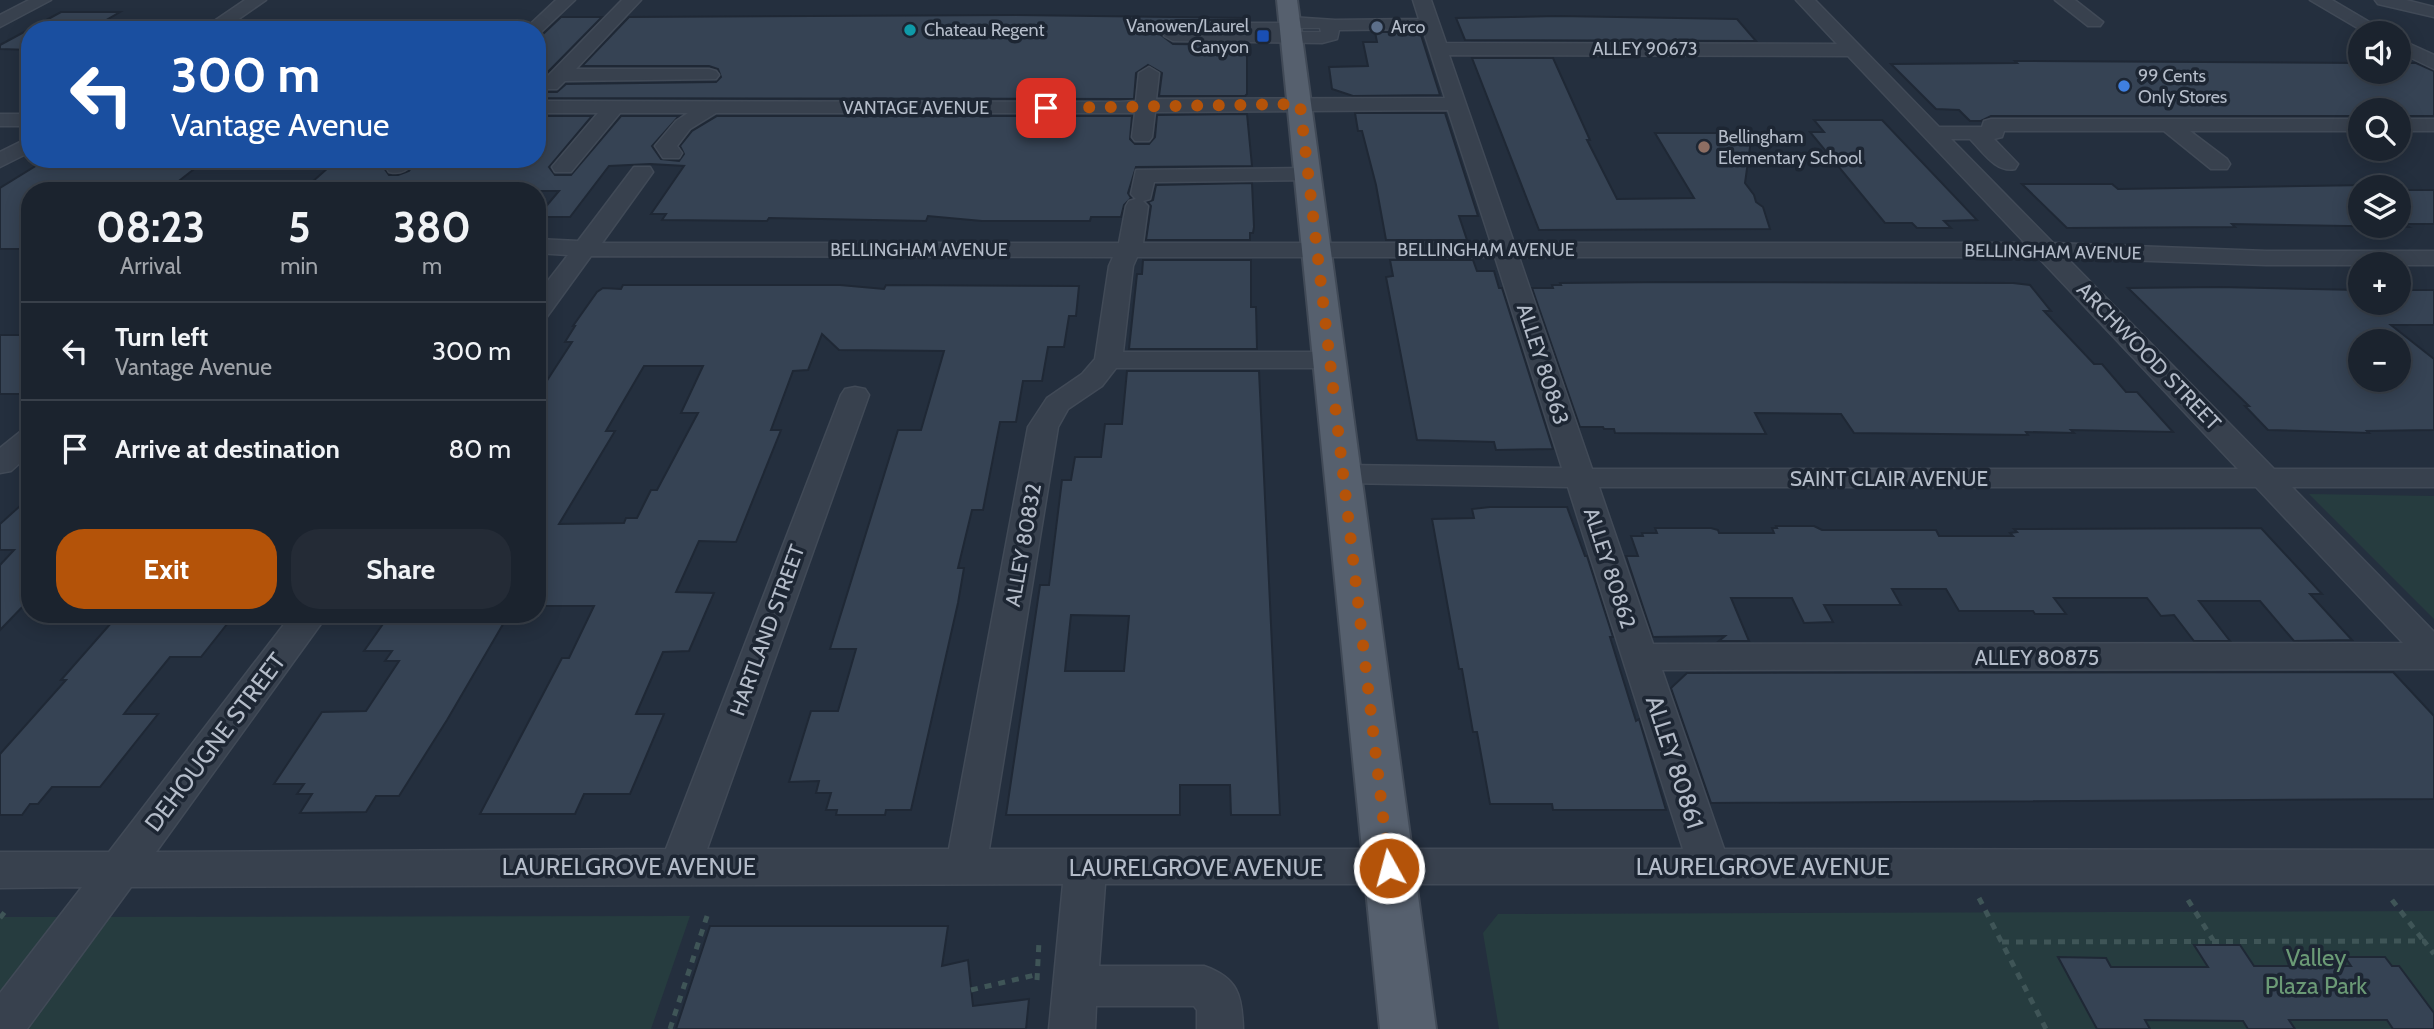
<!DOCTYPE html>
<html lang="en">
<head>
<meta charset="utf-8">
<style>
	:root { --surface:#1b232e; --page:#242b36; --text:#f1f3f6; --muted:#a0a4aa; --line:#39404a; --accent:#b45309 }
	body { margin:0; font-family:Cabin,sans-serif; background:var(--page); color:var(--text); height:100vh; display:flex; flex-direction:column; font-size:26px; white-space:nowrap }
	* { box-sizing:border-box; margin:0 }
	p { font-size:23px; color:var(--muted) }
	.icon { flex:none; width:38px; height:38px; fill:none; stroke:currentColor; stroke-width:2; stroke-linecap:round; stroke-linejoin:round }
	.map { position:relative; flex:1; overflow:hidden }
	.drawer { position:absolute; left:21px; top:182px; width:525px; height:441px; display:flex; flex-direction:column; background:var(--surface); border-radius:28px; box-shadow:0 4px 18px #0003,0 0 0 2px var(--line) }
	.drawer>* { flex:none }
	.top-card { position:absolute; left:21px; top:21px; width:525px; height:147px; border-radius:28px; box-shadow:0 4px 18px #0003,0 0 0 2px var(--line); background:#1a4fa0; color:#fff; overflow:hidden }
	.buttons { position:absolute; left:2348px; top:21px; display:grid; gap:14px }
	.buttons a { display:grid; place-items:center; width:63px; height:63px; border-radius:50%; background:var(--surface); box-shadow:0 4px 18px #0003,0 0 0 2px var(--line); font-size:35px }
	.pin { position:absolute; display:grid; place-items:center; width:60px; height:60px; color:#fff; margin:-30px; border-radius:14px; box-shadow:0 4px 10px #0006 }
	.me { position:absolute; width:77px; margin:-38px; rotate:353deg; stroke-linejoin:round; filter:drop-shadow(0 0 5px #0008) }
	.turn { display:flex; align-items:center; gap:24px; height:147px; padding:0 35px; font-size:32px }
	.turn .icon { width:91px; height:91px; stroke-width:2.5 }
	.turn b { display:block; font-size:49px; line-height:60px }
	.eta { display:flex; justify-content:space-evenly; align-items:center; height:119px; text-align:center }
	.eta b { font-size:42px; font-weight:800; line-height:49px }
	.cta { display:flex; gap:14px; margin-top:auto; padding:14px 35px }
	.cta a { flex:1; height:80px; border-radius:28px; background:var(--accent); color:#fff; font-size:28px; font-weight:800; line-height:80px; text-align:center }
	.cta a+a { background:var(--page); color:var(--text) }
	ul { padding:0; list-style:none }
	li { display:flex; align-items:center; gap:21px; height:98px; padding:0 35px; border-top:2px solid var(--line) }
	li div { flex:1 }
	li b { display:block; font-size:26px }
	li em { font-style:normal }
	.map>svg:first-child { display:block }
	.green { fill:#263c3f }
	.building { fill:#364354; stroke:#1f2835; stroke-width:2; fill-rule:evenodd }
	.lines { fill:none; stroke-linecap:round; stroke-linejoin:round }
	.minor-casing { stroke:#414a57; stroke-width:3 }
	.major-casing { stroke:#414a57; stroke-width:4 }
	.path { stroke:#3f5557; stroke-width:5; stroke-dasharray:7 7; stroke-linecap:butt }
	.minor { fill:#38414e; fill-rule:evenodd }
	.major { fill:#56606e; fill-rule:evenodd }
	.route { stroke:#b45309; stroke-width:12; stroke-dasharray:0 21.6 }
	.service-dot { fill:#5c6f8a; stroke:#1d2633; stroke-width:2.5 }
	.culture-dot { fill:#0f9aa8; stroke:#1d2633; stroke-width:2.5 }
	.transit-dot { fill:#1a4fb4; stroke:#1d2633; stroke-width:2.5 }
	.shop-dot { fill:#3f7fe0; stroke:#1d2633; stroke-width:2.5 }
	.education-dot { fill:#8d6e63; stroke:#1d2633; stroke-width:2.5 }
	.labels { text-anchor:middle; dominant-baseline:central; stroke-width:7; stroke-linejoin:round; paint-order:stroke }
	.far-poi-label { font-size:18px; fill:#b4bcc9; stroke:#1d2633; text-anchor:start }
	.far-street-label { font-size:18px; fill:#b4bcc9; stroke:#1d2633 }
	.street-label { font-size:21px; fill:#b4bcc9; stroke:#1d2633 }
	.near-street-label { font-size:24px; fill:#b4bcc9; stroke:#1d2633 }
	.near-park-label { font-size:24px; fill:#6b9a76; stroke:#1d2633 }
</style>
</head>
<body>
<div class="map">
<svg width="2434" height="1029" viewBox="0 0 2434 1029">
	<rect width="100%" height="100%" fill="#242f3e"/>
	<!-- green -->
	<g class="green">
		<polygon points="2309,494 2434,496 2434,619"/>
		<polygon points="2434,911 2434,1029 1499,1029 1483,933 1498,914"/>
		<polygon points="690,916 651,1029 0,1029 0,917"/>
	</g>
	<!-- building -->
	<g class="building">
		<polygon points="61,12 120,12 89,30 30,30 30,50 0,49 0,45"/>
		<polygon points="1015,15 1249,18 1249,20 1176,20 1166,23 1161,35 1173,44 1250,45 1250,48 1247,48 1247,94 1245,96 1159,96 1162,73 1148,65 1136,73 1134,99 1120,99 537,98 537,36 541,36 561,17 602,17 541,79 537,85 543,92 557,92 566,84 716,82 721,77 718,69 709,66 582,66 629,17"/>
		<polygon points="1558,16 1737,19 1756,41 1465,40 1456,18"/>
		<polygon points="1375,32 1420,32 1440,95 1353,96 1332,89 1329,67 1368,66 1363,42 1377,42"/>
		<polygon points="1472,58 1553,58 1590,140 1587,140 1617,199 1694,198 1655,133 1752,133 1745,183 1754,195 1756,202 1763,207 1770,229 1539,230"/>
		<polygon points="2015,61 2361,63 2361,72 2399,72 2399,63 2416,63 2434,71 2434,116 2399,116 2399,110 2361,110 2361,116 1991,116 1981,121 1970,121 1959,110 1936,109 1891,64 2017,63"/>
		<polygon points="1355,113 1445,113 1478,216 1459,216 1467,240 1386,240 1376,185 1362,131 1358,131"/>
		<polygon points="1247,114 1252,166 1136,167 1128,193 1131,198 1124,205 1121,217 1091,217 1090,221 982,221 928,216 926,221 769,218 767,221 662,220 666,214 651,214 684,166 650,164 609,166 570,217 537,217 559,191 302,191 338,159 389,159 384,168 389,175 398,175 409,171 418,159 537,159 537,123 544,116 592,116 549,167 555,175 571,175 621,116 679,116 652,146 661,159 679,161 684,154 680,146 692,131 717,116 1132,116 1130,139 1135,144 1149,144 1155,137 1157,115"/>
		<polygon points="1814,120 1882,120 1977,220 1944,221 1951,228 1917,228 1912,223 1885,223 1810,132 1824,132"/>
		<polygon points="47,159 207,159 166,191 30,191 30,249 0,249 0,188"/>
		<polygon points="1252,183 1254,227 1253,233 1250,233 1250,240 1146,240 1151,206 1148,202 1153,200 1156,185"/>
		<polygon points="2022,184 2112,184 2118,189 2369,185 2372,187 2361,187 2361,226 2399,226 2399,190 2434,190 2434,224 2404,224 2409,227 2232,224 2235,227 2067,228"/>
		<polygon points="1143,260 1251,260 1251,307 1256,307 1257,349 1129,349 1137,274 1142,274"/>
		<polygon points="1390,260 1473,260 1477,271 1494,271 1499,288 1502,288 1553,449 1496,450 1494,442 1417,440 1386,277 1393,276"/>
		<polygon points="1671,282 2013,283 2030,285 2051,311 2044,311 2094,364 2102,364 2126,392 2137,392 2173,432 2071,430 2074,433 2026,432 2028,435 1854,433 1841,414 1755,413 1766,434 1615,433 1614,429 1604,429 1603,427 1580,427 1532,288 1553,288 1552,285 1561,285 1560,283"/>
		<path d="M623,285H840L884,289L886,285L1079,286L1076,316H1069L1064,347H1048L1042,381H1023L1016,422H1000L983,510H972L958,568H964L958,603L911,810H886L885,815H836L837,810H826L831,793H816L819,781L789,782L811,711H838L856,649H830L898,430H921L944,351L839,350L822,334L808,370L793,371L771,430H781L736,542L699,541L676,592L714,593L689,651L663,652L636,714H664L630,794H584L575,814H480L562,658H569L594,606H537V396L572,342H565L575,326H573L597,292L603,288L621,289ZM644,366H703L681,413H698L657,490H651L637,518H626L624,523L559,524L615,431H606Z"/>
		<path d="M2219,287L2361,290V303H2399V290H2434V325H2391L2434,359V430L2367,431L2369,433L2268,430L2245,406H2249L2128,288ZM2361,341H2399V380H2361Z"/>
		<polygon points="0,335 30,335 30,387 22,394 0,394"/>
		<path d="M1127,371H1259L1280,815H1231L1230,785H1180V815H1006L1040,585H1049L1062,480H1071L1075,457H1101L1105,424H1122ZM1071,615L1129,616L1124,671H1065Z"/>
		<polygon points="30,497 30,599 0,630 0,565 14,550 0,550 0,524"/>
		<polygon points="1490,507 1567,507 1585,556 1587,556 1613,637 1610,637 1636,721 1639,719 1666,810 1553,810 1552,804 1490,804 1477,732 1473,732 1462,669 1459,669 1432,519 1474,518 1472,509"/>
		<polygon points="1776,526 1814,526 1822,530 1936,530 1939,536 2013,536 2010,533 2017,532 2014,529 2261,528 2322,594 2310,594 2352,640 2294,641 2260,601 2199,601 2230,641 2194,641 2174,615 2161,616 2147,598 2054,598 2066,614 2035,614 2033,611 1959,611 1946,589 1892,589 1901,605 1824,605 1833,622 1804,623 1792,598 1731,598 1749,641 1719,641 1725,636 1653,637 1626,556 1638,556 1631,536 1643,536 1642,533 1657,533 1655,528 1711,528 1718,530 1719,533 1774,533 1772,528 1777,528"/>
		<polygon points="119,614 235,614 201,657 170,657 130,706 124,714 158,714 100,787 52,787 38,804 30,804 22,815 0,815 0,754 66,680 61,680"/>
		<polygon points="390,614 509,614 447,720 399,796 376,796 366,812 300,813 312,794 297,794 304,784 274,784 322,712 366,711 399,661 385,661 392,651 364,651"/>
		<polygon points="2393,672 2434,716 2434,799 1711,803 1671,688 1687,673"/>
		<polygon points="710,926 948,926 942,966 968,960 973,1006 1029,999 1026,1029 676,1029"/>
		<polygon points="2194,945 2240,945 2254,966 2351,966 2345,957 2385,957 2392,966 2399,966 2434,1013 2434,1029 2393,1029 2387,1020 2289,1020 2295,1029 2248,1029 2243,1021 2145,1020 2150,1029 2097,1029 2058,957 2106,958 2111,967 2208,967"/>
	</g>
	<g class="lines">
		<!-- minor casing -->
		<g class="minor-casing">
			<g id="minor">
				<polygon points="29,0 51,0 0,27 0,15"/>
				<polygon points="245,0 266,0 223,30 201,30"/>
				<polygon points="556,0 575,0 539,34 537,30 524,30"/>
				<polygon points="622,0 641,0 576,69 709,69 716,71 719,75 716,79 565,81 557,89 543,89 540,85 543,81"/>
				<path d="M1413,0H1431L1446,43L1837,44L1796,0H1815L1939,127H1982L1984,121L1991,119H2361V131H2190L2227,159L2230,164L2227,169H2211L2164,131H2004L2002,137L1994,139L2018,164L2015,169C1996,173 1983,152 1970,139H1951L2053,243L2266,251H2434V265H2266L2067,258L2274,469H2434V487H2292L2434,632V669L1662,670L1724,849L2434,850V884H1105L1099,966H1204C1238,978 1242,995 1243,1029H1197V1010L1194,1006H1096L1095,1029H1049L1063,884L131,887L27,1029H0V993L82,887L0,888V852H109L292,614H328L156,852L666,849L841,395L845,389L855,387L865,389L869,395L707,849H949L1028,427L1047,398L1082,374L1095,359L1109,266L1113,257L591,256L546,318L537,321V295L568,255L537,253V239L578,241L634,167H650L653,172L602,243H1119L1126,206L1129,201L1136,199L1131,194L1136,170L1308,168L1316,170L1319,175L1316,180L1154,182L1150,199L1143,201L1148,206L1143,243H1491L1448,110L1155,112L1152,137L1149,141H1135L1132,137L1135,113H716L690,129L677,146L682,153L679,158H663L655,146L676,121L688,113H620L571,172H555L552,167L598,113H537V101L1120,102L1136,101L1139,73L1149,67L1159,73L1156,99L1445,98L1423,29L1339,30L1337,39L1322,43L1173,41L1164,36L1167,26L1177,23H1282L1284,18L1290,17L1335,20L1419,19ZM1300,28H1320L1321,32H1296ZM1449,55L1848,56L2025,243H1514ZM1137,257H1495L1562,468L1343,465L1332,467L1328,474L1332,481L1343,483L1568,487L1683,849H989L1058,427L1068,409L1102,386L1116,368H1330L1340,366L1344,360L1340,354L1330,352H1123L1133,266ZM1519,257H2038L2238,469H1592ZM1599,487H2256L2403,643L1653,644Z"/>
				<polygon points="2055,0 2075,0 2103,22 2100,26 2088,26"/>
				<polygon points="2310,0 2332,0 2388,33 2366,33"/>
				<polygon points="2375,0 2406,0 2434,7 2434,17 2378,4"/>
				<polygon points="2399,39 2434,55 2434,69 2399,52"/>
				<rect x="0" y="114" width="30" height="12"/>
				<rect x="2399" y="119" width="35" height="12"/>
				<polygon points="30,137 30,152 0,167 0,152"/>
				<path d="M392,159H416C408,170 402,175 389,172L386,167Z"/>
				<polygon points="30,429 30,454 11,471 0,473 0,448 20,432"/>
			</g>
		</g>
		<!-- major casing -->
		<g class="major-casing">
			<polygon id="major" points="1277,0 1297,0 1436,1029 1380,1029"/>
		</g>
		<!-- path -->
		<g class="path">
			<polyline points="1979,898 2046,1029"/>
			<polyline points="2188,900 2213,940"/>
			<polyline points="2392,900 2423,940"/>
			<polyline points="0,918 8,908"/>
			<polyline points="2002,942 2424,941 2434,954"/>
			<polyline points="1037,980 1039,941"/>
			<polyline points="971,990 1035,975"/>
			<polyline points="670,1029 709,910"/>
		</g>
		<!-- minor -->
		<use href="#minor" class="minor"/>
		<!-- major -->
		<use href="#major" class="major"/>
	</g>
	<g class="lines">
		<!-- route -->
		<polyline class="route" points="1046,108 1300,104 1389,868"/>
	</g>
	<!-- markers -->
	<circle class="service-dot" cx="1377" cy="27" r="7"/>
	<circle class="culture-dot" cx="910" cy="30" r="7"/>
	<rect class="transit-dot" x="1256" y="29" width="14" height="14" rx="3.5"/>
	<circle class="shop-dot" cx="2124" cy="86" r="7"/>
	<circle class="education-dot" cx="1704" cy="147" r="7"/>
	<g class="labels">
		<!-- far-poi labels -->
		<g class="far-poi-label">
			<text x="1249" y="26" text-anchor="end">Vanowen/Laurel<tspan x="1249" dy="21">Canyon</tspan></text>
			<text x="1391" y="27">Arco</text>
			<text x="924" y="30">Chateau Regent</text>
			<text x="2138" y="76">99 Cents<tspan x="2138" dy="21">Only Stores</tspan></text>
			<text x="1718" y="137">Bellingham<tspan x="1718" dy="21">Elementary School</tspan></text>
		</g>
		<!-- far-street labels -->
		<g class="far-street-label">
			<text x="1645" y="49">ALLEY 90673</text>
			<text x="916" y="108">VANTAGE AVENUE</text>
			<text x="919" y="250">BELLINGHAM AVENUE</text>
			<text x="1486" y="250">BELLINGHAM AVENUE</text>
			<text transform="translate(2053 252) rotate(1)">BELLINGHAM AVENUE</text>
		</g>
		<!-- street labels -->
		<g class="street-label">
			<text transform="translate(2149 356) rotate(46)">ARCHWOOD STREET</text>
			<text transform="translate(1543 364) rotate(72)">ALLEY 80863</text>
			<text x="1889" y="478">SAINT CLAIR AVENUE</text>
			<text transform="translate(1023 545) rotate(-80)">ALLEY 80832</text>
			<text transform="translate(1610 568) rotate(72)">ALLEY 80862</text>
			<text transform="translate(767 630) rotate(-70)">HARTLAND STREET</text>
			<text x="2037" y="657">ALLEY 80875</text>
		</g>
		<!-- near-street labels -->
		<g class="near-street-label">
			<text transform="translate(215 742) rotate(-53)">DEHOUGNE STREET</text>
			<text transform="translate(1675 762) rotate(72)">ALLEY 80861</text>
			<text x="629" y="866">LAURELGROVE AVENUE</text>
			<text x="1763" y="866">LAURELGROVE AVENUE</text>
			<text x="1196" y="867">LAURELGROVE AVENUE</text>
		</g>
		<!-- near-park labels -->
		<g class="near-park-label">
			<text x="2316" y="957">Valley<tspan x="2316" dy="28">Plaza Park</tspan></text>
		</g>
	</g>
</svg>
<div class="buttons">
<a><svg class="icon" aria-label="sound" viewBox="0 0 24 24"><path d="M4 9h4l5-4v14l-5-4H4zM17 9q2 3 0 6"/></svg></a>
<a><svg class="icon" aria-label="search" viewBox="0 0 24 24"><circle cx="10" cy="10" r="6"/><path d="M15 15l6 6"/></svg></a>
<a><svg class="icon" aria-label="layers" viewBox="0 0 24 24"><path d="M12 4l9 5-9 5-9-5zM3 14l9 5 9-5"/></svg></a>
<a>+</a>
<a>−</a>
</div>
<div class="pin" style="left:1046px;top:108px;background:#d93025"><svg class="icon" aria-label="arrive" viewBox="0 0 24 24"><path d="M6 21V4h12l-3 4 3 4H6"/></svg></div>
<svg class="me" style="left:1389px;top:868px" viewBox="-20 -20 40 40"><circle r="17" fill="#b45309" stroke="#fff" stroke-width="3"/><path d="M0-11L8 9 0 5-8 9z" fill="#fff"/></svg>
<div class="top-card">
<div class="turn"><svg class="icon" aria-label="left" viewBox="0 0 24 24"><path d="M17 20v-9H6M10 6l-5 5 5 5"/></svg><div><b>300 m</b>Vantage Avenue</div></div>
</div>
<section class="drawer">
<div class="eta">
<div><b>08:23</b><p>Arrival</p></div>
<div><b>5</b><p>min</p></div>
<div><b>380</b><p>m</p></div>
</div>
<ul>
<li><svg class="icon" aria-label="left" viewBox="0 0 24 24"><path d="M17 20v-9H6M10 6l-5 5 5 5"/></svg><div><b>Turn left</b><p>Vantage Avenue</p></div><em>300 m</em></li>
<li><svg class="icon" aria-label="arrive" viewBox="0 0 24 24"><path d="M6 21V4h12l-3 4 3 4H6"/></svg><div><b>Arrive at destination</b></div><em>80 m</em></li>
</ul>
<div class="cta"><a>Exit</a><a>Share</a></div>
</section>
</div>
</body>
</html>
